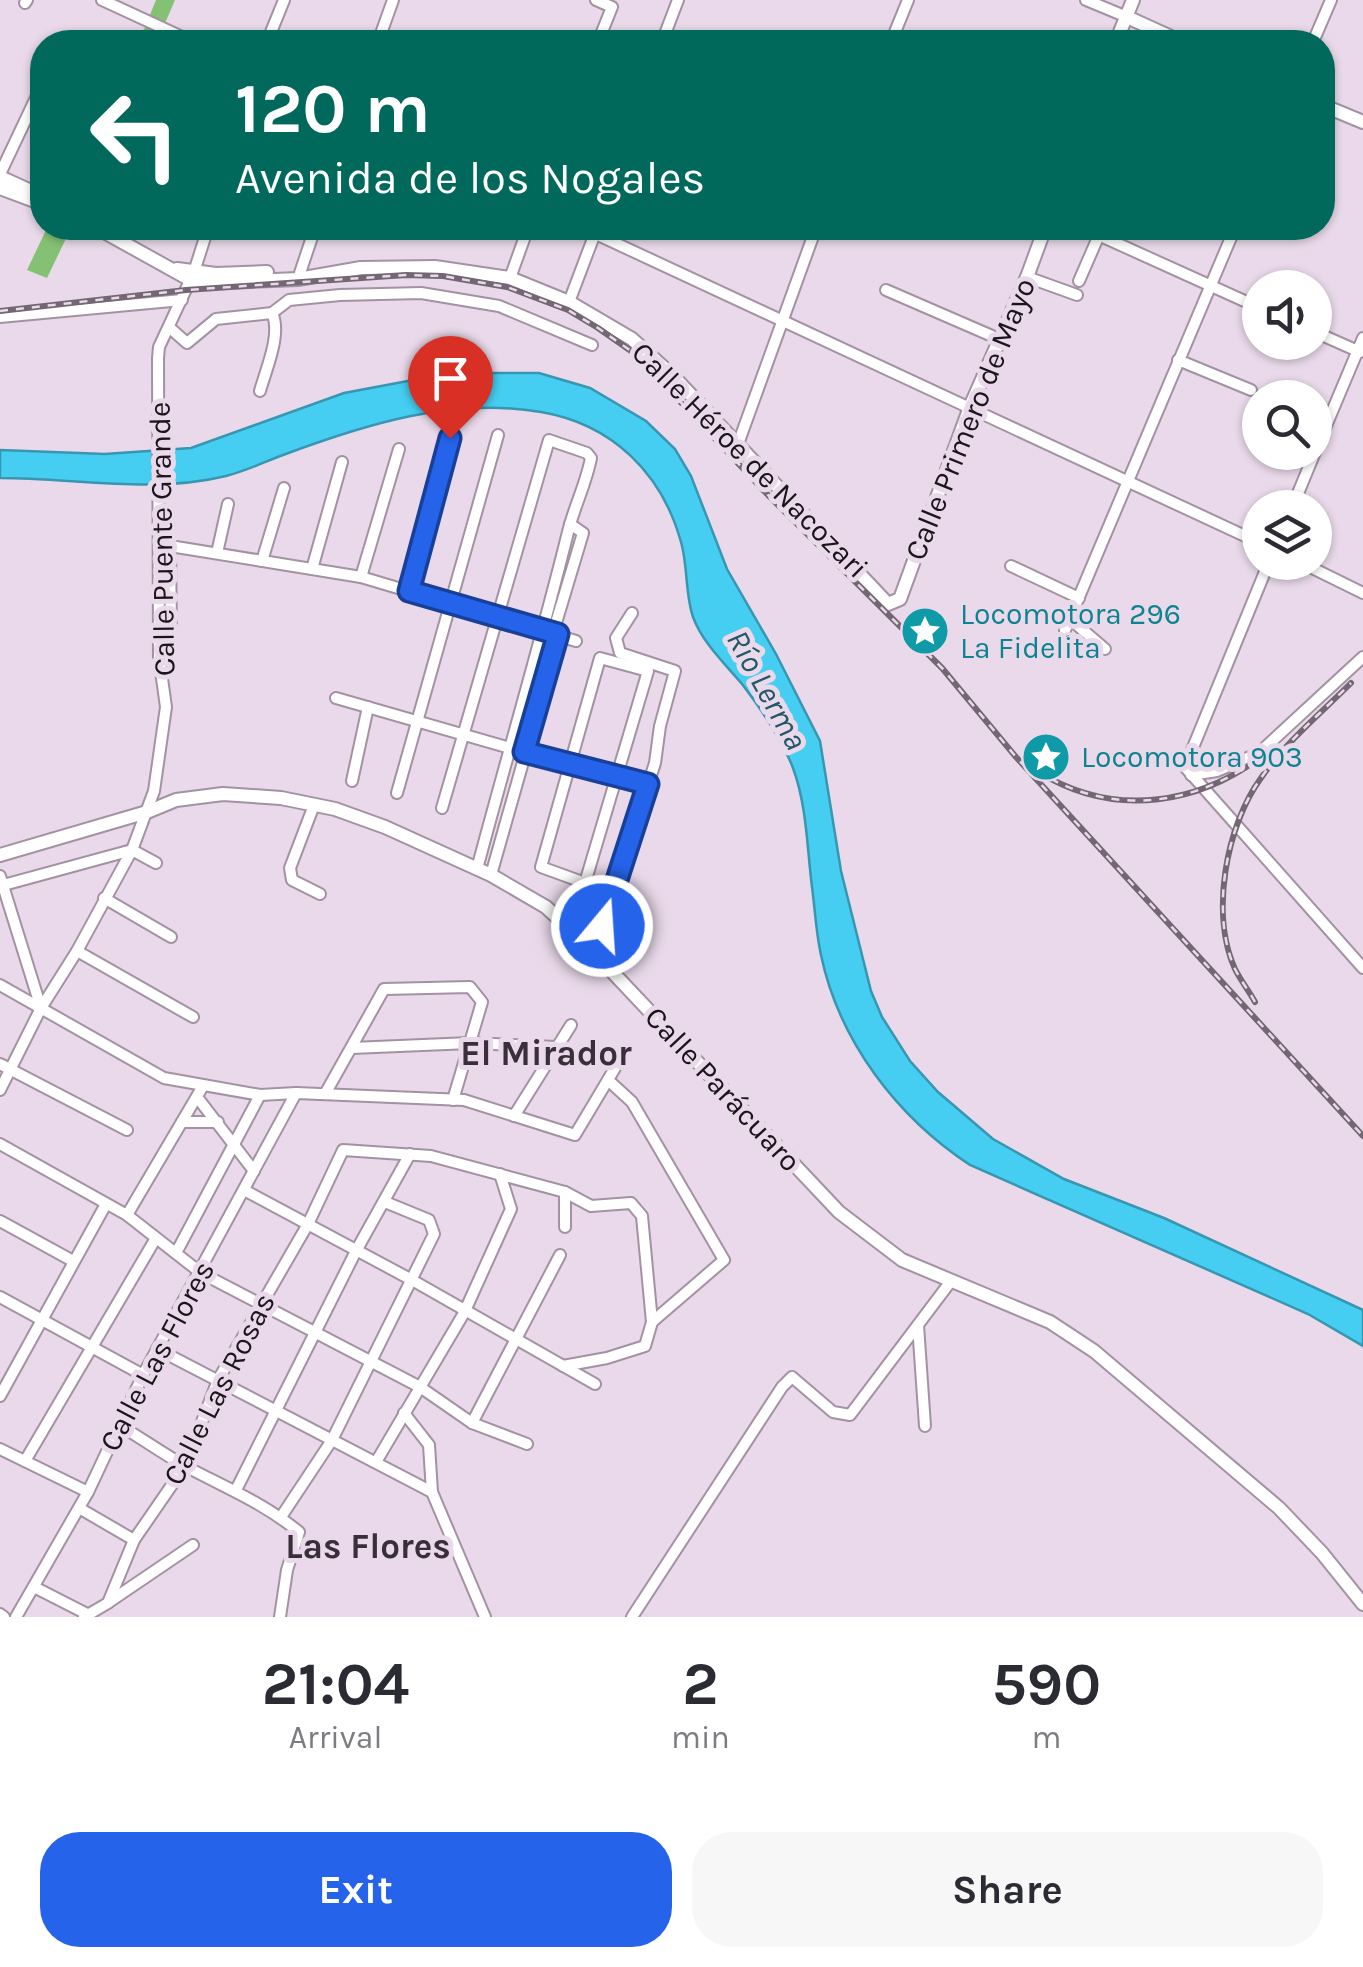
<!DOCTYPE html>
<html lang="en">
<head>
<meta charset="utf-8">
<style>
	:root { --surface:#fff; --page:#f7f7f7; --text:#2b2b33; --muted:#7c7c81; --accent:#2563eb }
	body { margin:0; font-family:Karla,sans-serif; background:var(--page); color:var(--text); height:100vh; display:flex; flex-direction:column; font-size:38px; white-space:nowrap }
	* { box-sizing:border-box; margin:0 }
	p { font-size:32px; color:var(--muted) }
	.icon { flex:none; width:55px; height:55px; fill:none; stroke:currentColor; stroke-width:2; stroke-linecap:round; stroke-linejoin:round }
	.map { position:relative; height:1617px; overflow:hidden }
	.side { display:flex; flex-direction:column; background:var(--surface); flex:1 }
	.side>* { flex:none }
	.hud { position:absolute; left:30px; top:30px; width:1305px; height:210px; border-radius:40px; box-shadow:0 2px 8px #0004; background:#00695c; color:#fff; overflow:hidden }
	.buttons { position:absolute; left:1242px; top:270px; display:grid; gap:20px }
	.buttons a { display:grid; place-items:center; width:90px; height:90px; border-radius:50%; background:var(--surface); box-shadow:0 2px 8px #0004; font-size:50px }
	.pin { position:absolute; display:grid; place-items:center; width:85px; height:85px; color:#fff; margin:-102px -42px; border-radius:50% 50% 50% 0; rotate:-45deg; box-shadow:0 0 10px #0007 }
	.pin .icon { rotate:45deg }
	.me { position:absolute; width:110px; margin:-55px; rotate:18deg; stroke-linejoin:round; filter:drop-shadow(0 0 8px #0008) }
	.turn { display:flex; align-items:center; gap:35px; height:210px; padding:0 40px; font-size:45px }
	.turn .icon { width:130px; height:130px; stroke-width:2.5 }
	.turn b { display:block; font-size:70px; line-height:85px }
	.eta { display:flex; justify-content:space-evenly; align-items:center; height:170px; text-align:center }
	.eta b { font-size:60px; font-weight:700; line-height:70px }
	.button { display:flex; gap:20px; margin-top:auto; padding:20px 40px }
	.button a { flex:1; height:115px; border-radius:40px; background:var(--accent); color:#fff; font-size:40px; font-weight:700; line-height:115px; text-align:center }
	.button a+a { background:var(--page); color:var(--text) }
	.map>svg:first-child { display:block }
	.green { fill:#84c174 }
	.water { fill:#45cef1; stroke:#3896b1; stroke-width:2.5 }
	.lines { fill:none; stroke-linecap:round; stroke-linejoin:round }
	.minor-casing { stroke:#a292a2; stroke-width:14 }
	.major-casing { stroke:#a292a2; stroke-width:16 }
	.minor { stroke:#fff; stroke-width:10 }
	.major { stroke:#fff; stroke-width:12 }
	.rail-casing { stroke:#726772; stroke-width:6 }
	.rail { stroke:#e9d9ea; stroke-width:2.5; stroke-dasharray:8; stroke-linecap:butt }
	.route-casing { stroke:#184099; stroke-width:25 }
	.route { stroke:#2563eb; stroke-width:18 }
	.labels { text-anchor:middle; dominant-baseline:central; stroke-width:10; stroke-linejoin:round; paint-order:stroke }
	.street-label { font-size:30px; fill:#1b151b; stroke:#e9d9ea }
	.culture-label { font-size:30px; fill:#0d838f; stroke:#e9d9ea; text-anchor:start }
	.water-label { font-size:32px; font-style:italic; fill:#205766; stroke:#e9d9ea }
	.quarter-label { font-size:35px; font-weight:bold; fill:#3a2e3b; stroke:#e9d9ea }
</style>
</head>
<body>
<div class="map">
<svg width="1363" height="1617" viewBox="0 0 1363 1617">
	<rect width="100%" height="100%" fill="#e9d9ea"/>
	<!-- green -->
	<g class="green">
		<polygon points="156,0 175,0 157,42 139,42"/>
		<polygon points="47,228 71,228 47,278 27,270"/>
	</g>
	<!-- water -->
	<path class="water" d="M485,373H539L590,388L646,421L675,449L691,476L727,569L776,654L820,741L841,871L871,991L882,1017L910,1061L938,1092L993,1139L1064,1179L1164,1218L1363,1310V1346L1308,1314L970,1165C897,1117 839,1041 821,955C816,933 815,909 812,887C807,848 807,806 793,768C782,739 761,709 742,684C725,664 702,642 693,617C685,594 688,566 681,542C662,473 612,424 541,412C452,397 366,424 283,455C264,462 246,471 226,476C153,494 74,478 0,478V450L105,454L191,448L344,393L429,377Z"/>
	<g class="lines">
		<!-- minor casing -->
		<g class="minor-casing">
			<g id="minor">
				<polyline points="102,0 193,42"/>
				<polyline points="596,0 612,7 598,42"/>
				<polyline points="1086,0 1127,17"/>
				<polyline points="25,3 27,0"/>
				<polyline points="267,42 284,0"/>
				<polyline points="378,42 393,0"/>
				<polyline points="662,42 678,0"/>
				<polyline points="891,42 908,0"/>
				<polyline points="1313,42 1331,0"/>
				<polyline points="0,174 42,85"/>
				<polyline points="583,228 1260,543"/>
				<polyline points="1083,228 1260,308"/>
				<polyline points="1027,277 1077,295"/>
				<polyline points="510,278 528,228"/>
				<polyline points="298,279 315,228"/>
				<polyline points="1079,281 1099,235"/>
				<polyline points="886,290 999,339"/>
				<polyline points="569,302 597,228"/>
				<polyline points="0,317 182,300"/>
				<polyline points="170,328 187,343 216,319 272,313 289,300 340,295 421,293 499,306 592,345"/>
				<polyline points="1315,332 1360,352"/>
				<polyline points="1178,360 1251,390"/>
				<path d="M260,391C266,369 282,334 272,313"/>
				<polyline points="1254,421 1260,423"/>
				<polyline points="738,444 816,228"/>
				<polyline points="1315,452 1363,338"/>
				<polyline points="1292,508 1315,452"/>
				<polyline points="217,553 228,504"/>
				<polyline points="262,561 284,488"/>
				<polyline points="1269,562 1185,767 1363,968"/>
				<polyline points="1300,562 1363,593"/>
				<polyline points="1011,566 1079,598"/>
				<polyline points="312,569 342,462"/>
				<polyline points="361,577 399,449"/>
				<polyline points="409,591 450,439"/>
				<polyline points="1070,619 1105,649"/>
				<polyline points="1065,630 1235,228"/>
				<polyline points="553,633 583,533 570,524"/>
				<polygon points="600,658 648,671 585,883 541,867"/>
				<polyline points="161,664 171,635 170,546 361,577 576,641"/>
				<polyline points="336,698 618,779 648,784"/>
				<polyline points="1191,775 1217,771 1259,753 1363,657"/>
				<polyline points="352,781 368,707"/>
				<polyline points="397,793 498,435"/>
				<polyline points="314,805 290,868 292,880 320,894"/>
				<path d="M442,808L549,440L587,453L591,458C586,484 574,507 568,532C540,645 507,756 477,869"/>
				<polyline points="491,875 559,635"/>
				<polyline points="0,876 41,1008"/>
				<polyline points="0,886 132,850 156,863"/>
				<polyline points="104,898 171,937"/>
				<polyline points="602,926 655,763 660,726 675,671 620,653 616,638 632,613"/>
				<polyline points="77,951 193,1017"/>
				<polyline points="0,985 164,1078 260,1095 296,1093 464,1100 575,1135 615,1068"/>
				<polyline points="352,1048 470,1043 556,1047"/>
				<polyline points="0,1064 127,1130"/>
				<polyline points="608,1080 632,1102 724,1260 652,1322"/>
				<polyline points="0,1090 41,1008 77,951 132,850 154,791 166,707 159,657 158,358 159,347 194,272 208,228"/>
				<polyline points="325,1094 384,989 470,987 482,1002 453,1100"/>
				<polyline points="197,1097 254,1171"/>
				<polyline points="514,1116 571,1025"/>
				<polyline points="182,1122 218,1122"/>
				<polyline points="0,1144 127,1215 201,1273 420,1387 472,1423 527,1444"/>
				<polyline points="244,1190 412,1280 595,1384"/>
				<polyline points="127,1215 203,1086"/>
				<polyline points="0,1221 73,1261"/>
				<polyline points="565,1227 565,1192"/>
				<polyline points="176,1253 260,1095"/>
				<polyline points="0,1297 143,1375"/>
				<polyline points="918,1325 925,1426"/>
				<polyline points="157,1349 432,1492"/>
				<polyline points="0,1396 106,1204"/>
				<polyline points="404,1413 429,1445 432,1492 485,1617"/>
				<polyline points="472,1423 560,1255"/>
				<path d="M119,1425C141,1438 162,1453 185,1466C224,1487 264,1503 299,1532L287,1570L280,1617"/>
				<polyline points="0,1449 88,1492"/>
				<polyline points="25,1461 156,1238"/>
				<polyline points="376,1462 464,1313 511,1209 500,1174"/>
				<polyline points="236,1490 356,1251 410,1154"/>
				<polyline points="79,1508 134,1540"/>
				<polyline points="281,1517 332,1440 434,1234 429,1220 385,1202"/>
				<polyline points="34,1587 87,1614"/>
				<polyline points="109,1602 193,1545"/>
				<polyline points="0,1614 4,1617"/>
				<polyline points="16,1617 88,1492 143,1375 296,1093"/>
				<polyline points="84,1617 108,1603 134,1540 185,1466 218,1380 308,1224 343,1150 431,1156 565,1192 591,1206 631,1203 642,1216 652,1322 645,1346 607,1358 563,1366"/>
				<polyline points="632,1617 782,1387 792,1377 833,1412 850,1415 951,1281"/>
			</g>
		</g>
		<!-- major casing -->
		<g class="major-casing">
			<g id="major">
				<polyline points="1127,17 1182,42"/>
				<polyline points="1116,42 1133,0"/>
				<polyline points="1322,105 1363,122"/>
				<polyline points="0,177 42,196"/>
				<polyline points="0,188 40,203"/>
				<polyline points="97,228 196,283 298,279 361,268 435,267 510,278 569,302 632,339 674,377 888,604 900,599 970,407 1027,277 1045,228"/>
				<polyline points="177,269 216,274 267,272"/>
				<polyline points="0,855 147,812 176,800 223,794 281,798 335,809 385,827 491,875 546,907 585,943 839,1212 902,1260 1050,1322 1094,1351 1279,1508 1322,1553 1363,1604"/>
			</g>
		</g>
		<!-- minor -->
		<use href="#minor" class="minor"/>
		<!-- major -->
		<use href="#major" class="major"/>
		<!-- rail casing -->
		<g class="rail-casing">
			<g id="rail">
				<polyline points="0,311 186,290 406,275 443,276 507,287 568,310 598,328 631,351 671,392 768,495 942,668 1016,757 1363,1136"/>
				<path d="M1037,771C1115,820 1204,805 1272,748"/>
				<path d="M1255,1002C1249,991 1241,981 1235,969C1210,914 1226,826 1261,778C1285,743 1321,713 1351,683"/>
			</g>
		</g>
		<!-- rail -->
		<use href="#rail" class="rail"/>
	</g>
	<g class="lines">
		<!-- route casing -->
		<g class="route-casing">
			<polyline id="route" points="450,438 409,591 558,634 524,752 648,784 602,926"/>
		</g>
		<!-- route -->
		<use href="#route" class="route"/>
	</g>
	<!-- icons -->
	<defs>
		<g id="sight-disc" transform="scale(2.5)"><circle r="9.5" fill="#0f9aa8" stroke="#e9d9ea"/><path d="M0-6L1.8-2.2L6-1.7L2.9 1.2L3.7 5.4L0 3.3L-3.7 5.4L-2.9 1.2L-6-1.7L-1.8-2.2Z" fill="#fff"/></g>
	</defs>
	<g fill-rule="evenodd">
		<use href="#sight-disc" x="925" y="631"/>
		<use href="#sight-disc" x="1046" y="757"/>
	</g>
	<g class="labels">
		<!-- street labels -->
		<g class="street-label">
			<text transform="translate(970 419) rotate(-68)">Calle Primero de Mayo</text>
			<text transform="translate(750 460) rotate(45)">Calle Héroe de Nacozari</text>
			<text transform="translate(162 539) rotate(-91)">Calle Puente Grande</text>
			<text transform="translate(723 1089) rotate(47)">Calle Parácuaro</text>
			<text transform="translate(157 1356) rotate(-62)">Calle Las Flores</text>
			<text transform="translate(219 1389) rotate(-63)">Calle Las Rosas</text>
		</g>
		<!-- culture labels -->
		<g class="culture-label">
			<text x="960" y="614">Locomotora 296<tspan x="960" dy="34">La Fidelita</tspan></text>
			<text x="1081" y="757">Locomotora 903</text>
		</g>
		<!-- water labels -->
		<g class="water-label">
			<text transform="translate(767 690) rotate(61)">Río Lerma</text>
		</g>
		<!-- quarter labels -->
		<g class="quarter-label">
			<text x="546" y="1053">El Mirador</text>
			<text x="368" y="1546">Las Flores</text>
		</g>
	</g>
</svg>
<div class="buttons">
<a><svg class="icon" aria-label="sound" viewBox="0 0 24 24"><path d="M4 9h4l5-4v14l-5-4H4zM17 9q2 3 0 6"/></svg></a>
<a><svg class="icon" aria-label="search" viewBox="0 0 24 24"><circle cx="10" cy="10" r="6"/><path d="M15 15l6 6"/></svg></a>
<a><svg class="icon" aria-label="layers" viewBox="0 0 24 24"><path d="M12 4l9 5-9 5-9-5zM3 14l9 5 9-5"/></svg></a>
</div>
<div class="pin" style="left:450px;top:438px;background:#d93025"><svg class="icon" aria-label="arrive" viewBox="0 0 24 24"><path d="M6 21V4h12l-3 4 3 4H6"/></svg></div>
<svg class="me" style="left:602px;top:926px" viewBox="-20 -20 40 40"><circle r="17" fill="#2563eb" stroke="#fff" stroke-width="3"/><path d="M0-11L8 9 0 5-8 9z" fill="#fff"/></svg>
<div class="hud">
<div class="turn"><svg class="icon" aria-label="left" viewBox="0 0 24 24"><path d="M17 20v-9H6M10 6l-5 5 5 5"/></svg><div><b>120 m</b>Avenida de los Nogales</div></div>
</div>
</div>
<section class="side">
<div class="eta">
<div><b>21:04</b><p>Arrival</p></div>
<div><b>2</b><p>min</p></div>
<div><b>590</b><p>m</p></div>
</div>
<div class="button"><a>Exit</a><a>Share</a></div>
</section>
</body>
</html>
